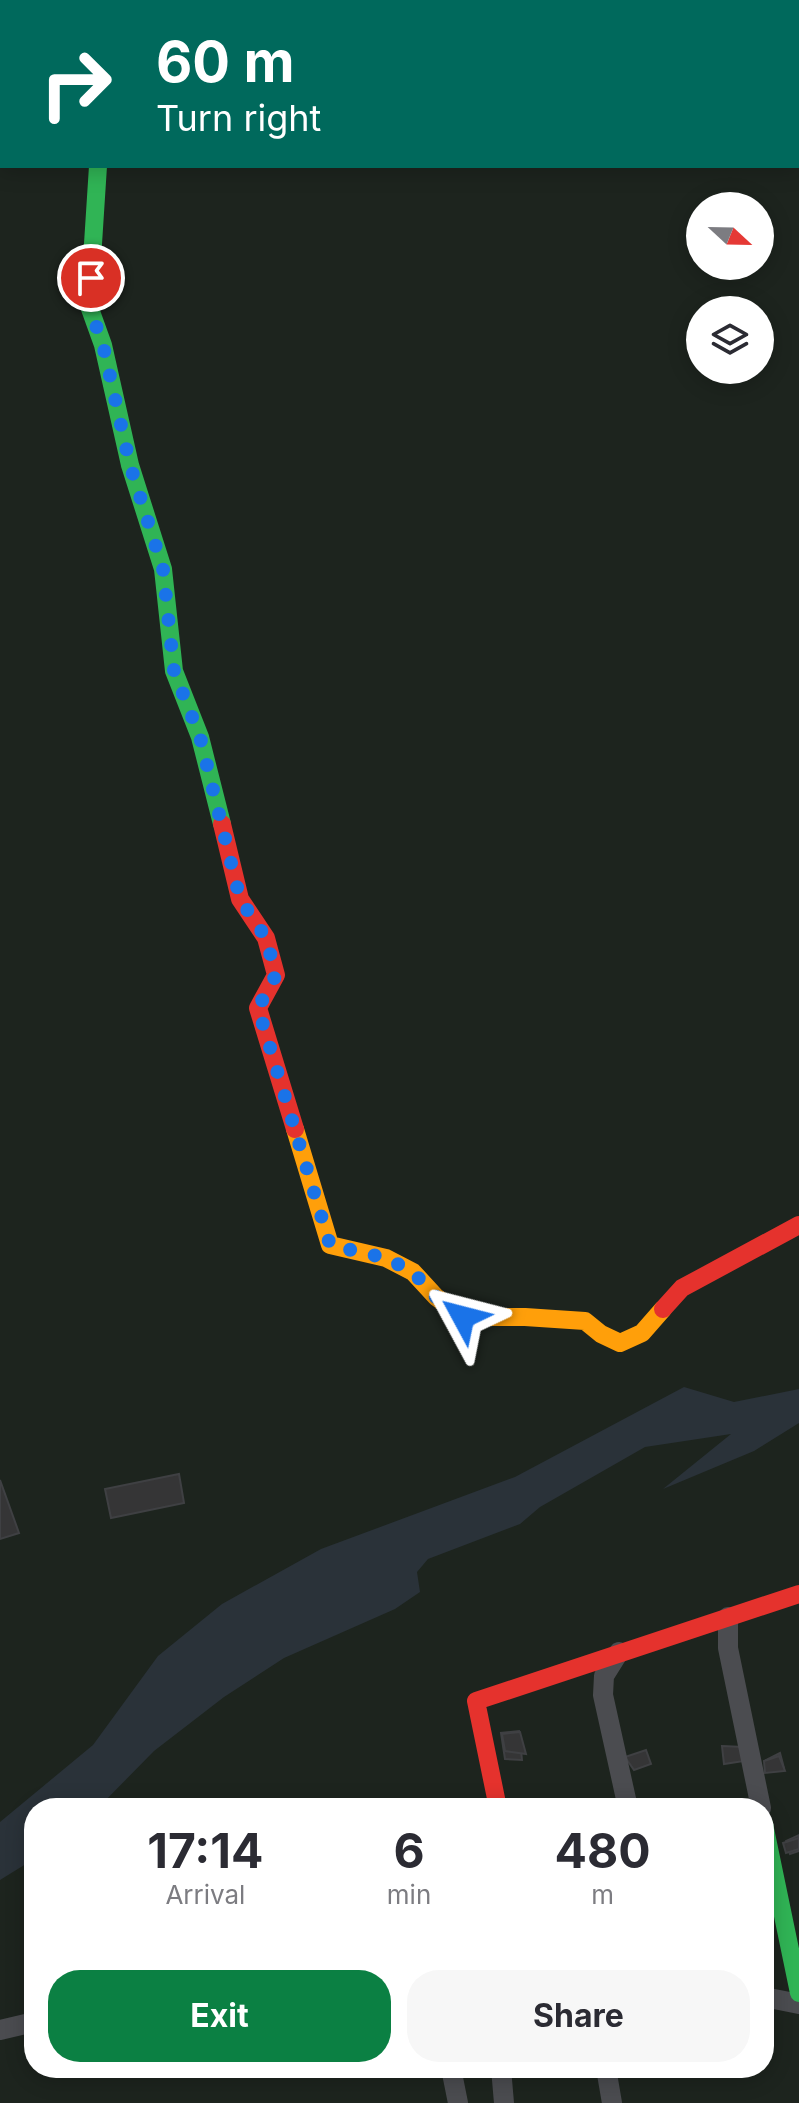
<!DOCTYPE html>
<html lang="en">
<head>
<meta charset="utf-8">
<style>
	:root { --surface:#fff; --page:#f7f7f7; --text:#2b2b33; --muted:#7c7c81; --accent:#0b8043 }
	body { margin:0; font-family:Inter,sans-serif; background:var(--page); color:var(--text); height:100vh; display:flex; flex-direction:column; font-size:30px; white-space:nowrap }
	* { box-sizing:border-box; margin:0 }
	p { font-size:26px; color:var(--muted) }
	.icon { flex:none; width:44px; height:44px; fill:none; stroke:currentColor; stroke-width:2; stroke-linecap:round; stroke-linejoin:round }
	.map { position:relative; flex:1; overflow:hidden }
	.panel { position:absolute; left:24px; top:1798px; width:750px; height:280px; display:flex; flex-direction:column; background:var(--surface); border-radius:32px; box-shadow:0 4px 20px #0003 }
	.panel>* { flex:none }
	.banner { position:absolute; left:0px; top:0px; width:800px; height:168px; box-shadow:0 4px 20px #0003; background:#00695c; color:#fff; overflow:hidden }
	.needle { width:52px; rotate:112deg }
	.tools { position:absolute; left:686px; top:192px; display:grid; gap:16px }
	.tools a { display:grid; place-items:center; width:88px; height:88px; border-radius:50%; background:var(--surface); box-shadow:0 4px 20px #0003; font-size:40px }
	.pin { position:absolute; display:grid; place-items:center; width:68px; height:68px; color:#fff; margin:-34px; border:4px solid #fff; border-radius:50%; box-shadow:0 2px 8px #0007 }
	.me { position:absolute; width:88px; margin:-44px; rotate:308deg; stroke-linejoin:round; filter:drop-shadow(0 0 6px #0008) }
	.turn { display:flex; align-items:center; gap:28px; height:168px; padding:0 24px; font-size:36px }
	.turn .icon { width:104px; height:104px; stroke-width:2.5 }
	.turn b { display:block; font-size:56px; line-height:68px }
	.eta { display:flex; justify-content:space-evenly; align-items:center; height:136px; text-align:center }
	.eta b { font-size:48px; font-weight:700; line-height:56px }
	.cta { display:flex; gap:16px; margin-top:auto; padding:16px 24px }
	.cta a { flex:1; height:92px; border-radius:32px; background:var(--accent); color:#fff; font-size:32px; font-weight:700; line-height:92px; text-align:center }
	.cta a+a { background:var(--page); color:var(--text) }
	.map>svg:first-child { display:block }
	.green { fill:#1d241e; fill-rule:evenodd }
	.water { fill:#2a3239 }
	.building { fill:#353536; stroke:#3f4043; stroke-width:2 }
	.lines { fill:none; stroke-linecap:round; stroke-linejoin:round }
	.street { stroke:#4b4c50; stroke-width:20 }
	.fast { stroke:#30b455; stroke-width:18 }
	.slow { stroke:#ff9f0a; stroke-width:18 }
	.jam { stroke:#e5322d; stroke-width:18 }
	.route { stroke:#1a73e8; stroke-width:14; stroke-dasharray:0 25.2 }
</style>
</head>
<body>
<div class="map">
<svg width="799" height="2103" viewBox="0 0 799 2103">
	<rect width="100%" height="100%" fill="#171717"/>
	<!-- green -->
	<path class="green" d="M0,0H799V2103H0ZM2,2H798V166H2ZM700,206H760V266H700ZM700,310H760V370H700ZM34,1808H764V2068H34Z"/>
	<!-- water -->
	<polygon class="water" points="684,1387 734,1402 799,1389 799,1423 754,1451 663,1489 731,1434 645,1447 540,1507 520,1524 428,1559 417,1572 420,1592 395,1609 284,1658 224,1697 154,1751 98,1808 34,1808 34,1859 0,1880 0,1822 93,1745 158,1656 222,1604 321,1549 515,1477"/>
	<!-- building -->
	<g class="building">
		<polygon points="179,1474 184,1503 111,1518 105,1489"/>
		<polygon points="0,1480 19,1533 0,1539"/>
		<polygon points="519,1731 522,1760 505,1759 501,1733"/>
		<polygon points="520,1732 526,1754 505,1751 502,1734"/>
		<polygon points="722,1746 743,1747 744,1761 724,1764"/>
		<polygon points="646,1750 651,1764 634,1770 625,1757"/>
		<polygon points="780,1753 784,1768 768,1772 766,1760"/>
		<polygon points="779,1756 785,1771 765,1773 764,1761"/>
		<polygon points="799,1835 799,1851 790,1854 786,1841"/>
		<polygon points="799,1838 799,1849 786,1853 783,1843"/>
	</g>
	<g class="lines">
		<!-- street -->
		<g class="street">
			<polyline points="79,0 79,2"/>
			<polyline points="728,1617 728,1648 761,1808"/>
			<polyline points="619,1652 604,1676 603,1695 628,1808"/>
			<polyline points="764,1997 799,2004"/>
			<polyline points="0,2030 34,2022"/>
			<polyline points="451,2068 458,2103"/>
			<polyline points="501,2068 504,2103"/>
			<polyline points="606,2068 612,2103"/>
		</g>
		<!-- fast -->
		<g class="fast">
			<polyline points="98,166 89,306 103,345 130,465 163,569 174,671 200,737 222,824"/>
			<polyline points="764,1824 799,1993"/>
		</g>
		<!-- slow -->
		<polyline class="slow" points="295,1129 330,1245 386,1258 413,1272 436,1297 463,1317 525,1317 585,1321 601,1334 620,1343 642,1333 663,1309"/>
		<!-- jam -->
		<g class="jam">
			<polyline points="222,824 240,899 266,938 276,975 258,1008 295,1129"/>
			<polyline points="663,1309 682,1288 799,1225"/>
			<polyline points="498,1808 476,1701 799,1594"/>
		</g>
	</g>
	<g class="lines">
		<!-- route -->
		<polyline class="route" points="91,278 89,306 103,345 130,465 163,569 174,671 200,737 240,899 266,938 276,975 258,1008 330,1245 386,1258 413,1272 436,1297 463,1317"/>
	</g>
</svg>
<div class="tools">
<a><svg class="needle" viewBox="-14 -14 28 28"><path d="M0-13l5 13h-10z" fill="#e53935"/><path d="M0 13l5-13h-10z" fill="#7c7c81"/></svg></a>
<a><svg class="icon" aria-label="layers" viewBox="0 0 24 24"><path d="M12 4l9 5-9 5-9-5zM3 14l9 5 9-5"/></svg></a>
</div>
<div class="pin" style="left:91px;top:278px;background:#d93025"><svg class="icon" aria-label="arrive" viewBox="0 0 24 24"><path d="M6 21V4h12l-3 4 3 4H6"/></svg></div>
<svg class="me" style="left:463px;top:1317px" viewBox="-20 -20 40 40"><path d="M0-17L14 15 0 8-14 15z" fill="#1a73e8" stroke="#fff" stroke-width="4"/></svg>
<div class="banner">
<div class="turn"><svg class="icon" aria-label="right" viewBox="0 0 24 24"><path d="M7 20v-9h11M14 6l5 5-5 5"/></svg><div><b>60 m</b>Turn right</div></div>
</div>
<section class="panel">
<div class="eta">
<div><b>17:14</b><p>Arrival</p></div>
<div><b>6</b><p>min</p></div>
<div><b>480</b><p>m</p></div>
</div>
<div class="cta"><a>Exit</a><a>Share</a></div>
</section>
</div>
</body>
</html>
